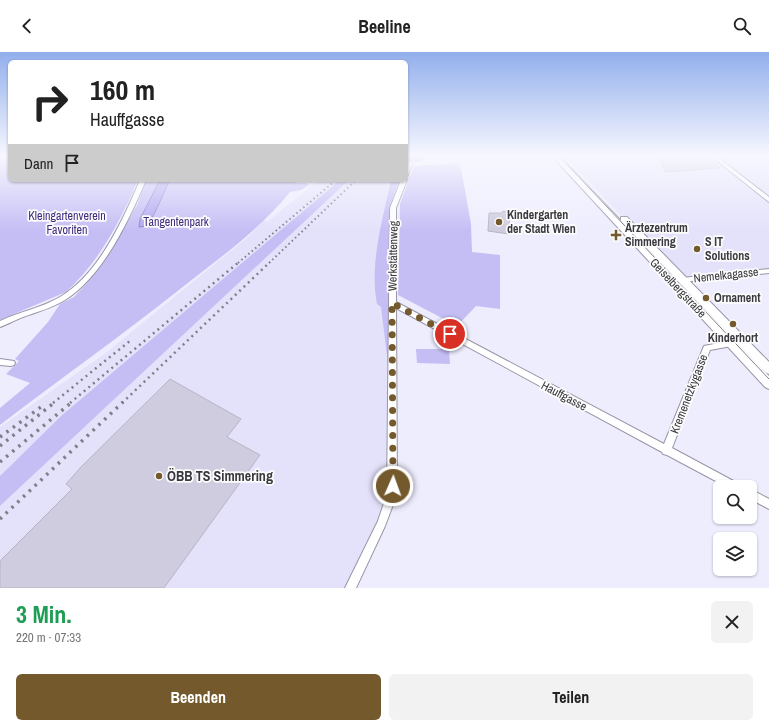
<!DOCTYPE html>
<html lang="de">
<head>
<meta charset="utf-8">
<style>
	:root { --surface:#fff; --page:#f2f2f2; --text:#222; --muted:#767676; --accent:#73592b }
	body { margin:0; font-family:"Archivo Narrow",sans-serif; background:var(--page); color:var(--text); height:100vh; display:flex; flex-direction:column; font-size:15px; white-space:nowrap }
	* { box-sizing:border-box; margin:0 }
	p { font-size:13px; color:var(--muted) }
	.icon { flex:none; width:22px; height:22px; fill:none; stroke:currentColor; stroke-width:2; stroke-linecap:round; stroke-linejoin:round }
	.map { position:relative; height:536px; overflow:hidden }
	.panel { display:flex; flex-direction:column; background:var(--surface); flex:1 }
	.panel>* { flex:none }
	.banner { position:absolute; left:8px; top:8px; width:400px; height:122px; border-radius:6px; box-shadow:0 1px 3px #0004; background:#fff; color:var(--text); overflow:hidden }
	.fabs { position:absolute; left:713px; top:428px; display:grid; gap:8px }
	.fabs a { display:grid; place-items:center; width:44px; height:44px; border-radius:6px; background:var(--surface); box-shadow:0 1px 3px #0004; font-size:20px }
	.pin { position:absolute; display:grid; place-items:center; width:34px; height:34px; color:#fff; margin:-17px; border:2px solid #fff; border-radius:50%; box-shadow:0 1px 4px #0007 }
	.me { position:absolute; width:44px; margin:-22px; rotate:2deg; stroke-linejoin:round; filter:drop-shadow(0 0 3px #0008) }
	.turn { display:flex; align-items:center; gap:14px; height:84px; padding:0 16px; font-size:18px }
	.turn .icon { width:52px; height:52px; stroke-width:2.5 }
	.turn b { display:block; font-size:28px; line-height:34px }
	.then { display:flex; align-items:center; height:38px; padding:0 16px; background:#0003; gap:8px; font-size:15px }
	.round { display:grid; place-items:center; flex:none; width:42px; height:42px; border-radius:6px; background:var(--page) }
	.headline { display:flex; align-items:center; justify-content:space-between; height:68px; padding:0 16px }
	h1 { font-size:24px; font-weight:700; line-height:30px; color:#1e9e55 }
	.action { display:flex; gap:8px; margin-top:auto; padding:8px 16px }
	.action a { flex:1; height:46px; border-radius:6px; background:var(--accent); color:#fff; font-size:16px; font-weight:700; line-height:46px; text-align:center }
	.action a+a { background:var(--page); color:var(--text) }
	header { display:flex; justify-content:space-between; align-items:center; height:52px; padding:0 16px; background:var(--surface); font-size:18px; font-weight:700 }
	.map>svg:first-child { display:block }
	.built { fill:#e4e2fb }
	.green { fill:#c5bef5 }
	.water { fill:#b2a7f1; stroke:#8e86bc }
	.building { fill:#ceccde; stroke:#b6b4c5 }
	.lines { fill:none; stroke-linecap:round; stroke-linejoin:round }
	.street-casing { stroke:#9795a5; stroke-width:2 }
	.secondary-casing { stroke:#9795a5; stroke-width:2 }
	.street { fill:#fff; fill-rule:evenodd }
	.secondary { fill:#fff; fill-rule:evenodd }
	.tram { stroke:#807f89; stroke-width:1 }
	.rail-far2 { stroke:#807f89; stroke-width:2; stroke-dasharray:1.5 3; stroke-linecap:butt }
	.rail-far1 { stroke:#807f89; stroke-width:2.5; stroke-dasharray:2 4; stroke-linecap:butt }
	.rail { stroke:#807f89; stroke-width:3.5; stroke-dasharray:2.5 5.5; stroke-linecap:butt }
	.highway-bridge-casing { stroke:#d3d3d5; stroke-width:12; stroke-linecap:butt }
	.highway-bridge { stroke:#a49ae2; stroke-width:10 }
	.route { stroke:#73592b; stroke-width:7; stroke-dasharray:0 12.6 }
	.poi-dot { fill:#73592b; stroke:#fcfcfc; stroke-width:1.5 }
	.labels { text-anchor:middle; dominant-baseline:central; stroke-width:3.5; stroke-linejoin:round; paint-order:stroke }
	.poi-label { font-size:12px; font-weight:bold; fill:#39393f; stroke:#fcfcfc; text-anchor:start }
	.park-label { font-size:12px; fill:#402a7e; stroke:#fcfcfc }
	.street-label { font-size:12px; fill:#39393f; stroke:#fcfcfc }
	.near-poi-label { font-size:14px; font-weight:bold; fill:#39393f; stroke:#fcfcfc; text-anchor:start }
</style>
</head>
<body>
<header><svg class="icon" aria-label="back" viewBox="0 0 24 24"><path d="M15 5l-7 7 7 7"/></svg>Beeline<svg class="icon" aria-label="search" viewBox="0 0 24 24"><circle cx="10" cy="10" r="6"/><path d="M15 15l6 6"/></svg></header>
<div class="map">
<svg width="769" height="536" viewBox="0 0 769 536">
	<rect width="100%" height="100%" fill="#eeedfe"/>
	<!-- built -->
	<g class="built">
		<polygon points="565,104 769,104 769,219 682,228"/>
		<polygon points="319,128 340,128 61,364 0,424 0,375 107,300 249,184 264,168 267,170"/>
		<polygon points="349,128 399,128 389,156 388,413 381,462 345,536 0,536 0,454"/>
	</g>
	<!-- green -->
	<g class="green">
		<path d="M0,104H10V128H138C121,168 99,210 66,240L0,268Z"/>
		<polygon points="460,111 471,172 472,200 500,203 500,257 476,254 457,274 398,243 400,152 414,114"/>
		<path d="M146,128H298L295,131H306L309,133L301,138L290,140C260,177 221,205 184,234C124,282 61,326 0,373V356L30,331L6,322L19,309L15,307L48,270L60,252L74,245L87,231L114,194L138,151Z"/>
		<polygon points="340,128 349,128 0,454 0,424 61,364"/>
		<path d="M391,128H399L389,156L388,312L381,255L377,252C369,212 383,166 391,128Z"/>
		<polygon points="416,297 449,297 450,312 417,311"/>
	</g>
	<!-- water -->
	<path class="water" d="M160,128H169C168,133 151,170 147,174L139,175L140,167Z"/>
	<!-- building -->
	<g class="building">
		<polygon points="655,104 706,104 720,116 665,120 662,112 664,112"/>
		<polygon points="503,159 510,160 509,182 488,179 489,161 502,161"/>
		<polygon points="170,327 241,367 227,385 260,403 164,536 0,536 0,509 72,437 66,432 81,415"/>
	</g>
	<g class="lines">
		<!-- street casing -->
		<g class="street-casing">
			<g id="street">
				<polygon points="411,104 415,104 408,123 406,124 406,116"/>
				<polygon points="711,104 716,104 769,145 769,150"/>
				<polygon points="406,127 407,128 396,156 396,250 664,392 704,294 734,288 737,289 738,291 737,293 710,298 672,396 739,432 741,435 727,435 667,403 663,402 662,400 396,256 397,442 385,474 356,536 345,536 378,469 387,442 390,156 401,128"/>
				<path d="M140,128H146C129,168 103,224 65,248C52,256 37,260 23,265C15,268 8,272 0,275V269C19,260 41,256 60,245C99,222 123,168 140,128Z"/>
				<polygon points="769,217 769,221 682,230 679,228 682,226"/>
				<polygon points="0,307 14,309 15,311 14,313 11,314 0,313"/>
				<polygon points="750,437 769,447 769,457 750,447"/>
			</g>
		</g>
		<!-- secondary casing -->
		<g class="secondary-casing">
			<g id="secondary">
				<polygon points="552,104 559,104 769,324 769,337 765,335"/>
				<polygon points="621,165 627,165 769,310 769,322 765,320 621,169"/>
			</g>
		</g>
		<!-- street -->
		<use href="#street" class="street"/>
		<!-- secondary -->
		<use href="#secondary" class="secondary"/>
		<!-- tram -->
		<polyline class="tram" points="559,104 769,327"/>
		<!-- rail-far2 -->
		<g class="rail-far2">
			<polyline points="238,211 336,128"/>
			<polyline points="269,211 356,128"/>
		</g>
		<!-- rail-far1 -->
		<g class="rail-far1">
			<polyline points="53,351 131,288"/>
			<polyline points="70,351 239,210"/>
			<polyline points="122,351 270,210"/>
		</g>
		<!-- rail -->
		<g class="rail">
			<polyline points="0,385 45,352"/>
			<polyline points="0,394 55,350"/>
			<polyline points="0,410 72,350"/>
			<polyline points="0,467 123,350"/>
		</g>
		<!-- highway-bridge casing -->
		<g class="highway-bridge-casing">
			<polyline id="highway-bridge" points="406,105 420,104"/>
		</g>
		<!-- highway-bridge -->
		<use href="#highway-bridge" class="highway-bridge"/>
	</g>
	<!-- sky -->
	<linearGradient id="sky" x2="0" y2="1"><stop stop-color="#92afec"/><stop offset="0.58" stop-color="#f7f7ff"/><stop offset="1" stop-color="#f7f7ff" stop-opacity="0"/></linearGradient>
	<rect width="769" height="179" fill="url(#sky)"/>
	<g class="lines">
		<!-- route -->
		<polyline class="route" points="393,434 392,251 450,282"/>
	</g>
	<!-- markers -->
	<g class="poi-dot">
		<circle cx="499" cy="170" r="4"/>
		<path d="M614 177h4v4h4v4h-4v4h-4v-4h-4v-4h4z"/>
		<circle cx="697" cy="197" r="4"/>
		<circle cx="706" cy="246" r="4"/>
		<circle cx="733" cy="272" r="4"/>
		<circle cx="159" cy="424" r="4"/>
	</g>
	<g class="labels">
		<!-- poi labels -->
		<g class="poi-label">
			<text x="507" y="163">Kindergarten<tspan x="507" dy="14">der Stadt Wien</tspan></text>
			<text x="625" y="176">Ärztezentrum<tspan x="625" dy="14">Simmering</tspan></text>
			<text x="705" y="190">S IT<tspan x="705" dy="14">Solutions</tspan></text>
			<text x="714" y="246">Ornament</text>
			<text x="733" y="286" text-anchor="middle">Kinderhort</text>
		</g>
		<!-- park labels -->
		<g class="park-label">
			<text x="67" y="164">Kleingartenverein<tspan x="67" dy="14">Favoriten</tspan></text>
			<text x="176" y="170">Tangentenpark</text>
		</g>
		<!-- street labels -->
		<g class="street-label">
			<text transform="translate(393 204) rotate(-89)">Werkstättenweg</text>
			<text transform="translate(726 223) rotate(-6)">Nemelkagasse</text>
			<text transform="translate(678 236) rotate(47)">Geiselbergstraße</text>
			<text transform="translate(689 342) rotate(-69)">Kremenetzkygasse</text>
			<text transform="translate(564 344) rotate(28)">Hauffgasse</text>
		</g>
		<!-- near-poi labels -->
		<g class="near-poi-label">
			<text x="167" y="424">ÖBB TS Simmering</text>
		</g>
	</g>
</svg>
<div class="fabs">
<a><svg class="icon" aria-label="search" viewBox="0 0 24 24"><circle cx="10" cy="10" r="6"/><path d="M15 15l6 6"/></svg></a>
<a><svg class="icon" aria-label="layers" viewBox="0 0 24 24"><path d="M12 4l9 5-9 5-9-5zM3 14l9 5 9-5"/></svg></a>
</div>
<div class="pin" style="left:450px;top:282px;background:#d93025"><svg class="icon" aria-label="arrive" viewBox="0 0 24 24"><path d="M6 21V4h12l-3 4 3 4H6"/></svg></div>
<svg class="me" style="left:393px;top:434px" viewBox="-20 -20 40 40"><circle r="17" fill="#73592b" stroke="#fff" stroke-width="3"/><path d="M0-11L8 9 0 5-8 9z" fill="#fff"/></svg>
<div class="banner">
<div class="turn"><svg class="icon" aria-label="right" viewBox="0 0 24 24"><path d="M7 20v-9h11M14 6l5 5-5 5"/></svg><div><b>160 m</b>Hauffgasse</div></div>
<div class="then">Dann<svg class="icon" aria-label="arrive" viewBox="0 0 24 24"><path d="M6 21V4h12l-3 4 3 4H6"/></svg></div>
</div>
</div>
<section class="panel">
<div class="headline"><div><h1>3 Min.</h1><p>220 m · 07:33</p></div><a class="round"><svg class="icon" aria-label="close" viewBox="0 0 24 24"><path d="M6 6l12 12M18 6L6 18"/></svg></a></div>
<div class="action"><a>Beenden</a><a>Teilen</a></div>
</section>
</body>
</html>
